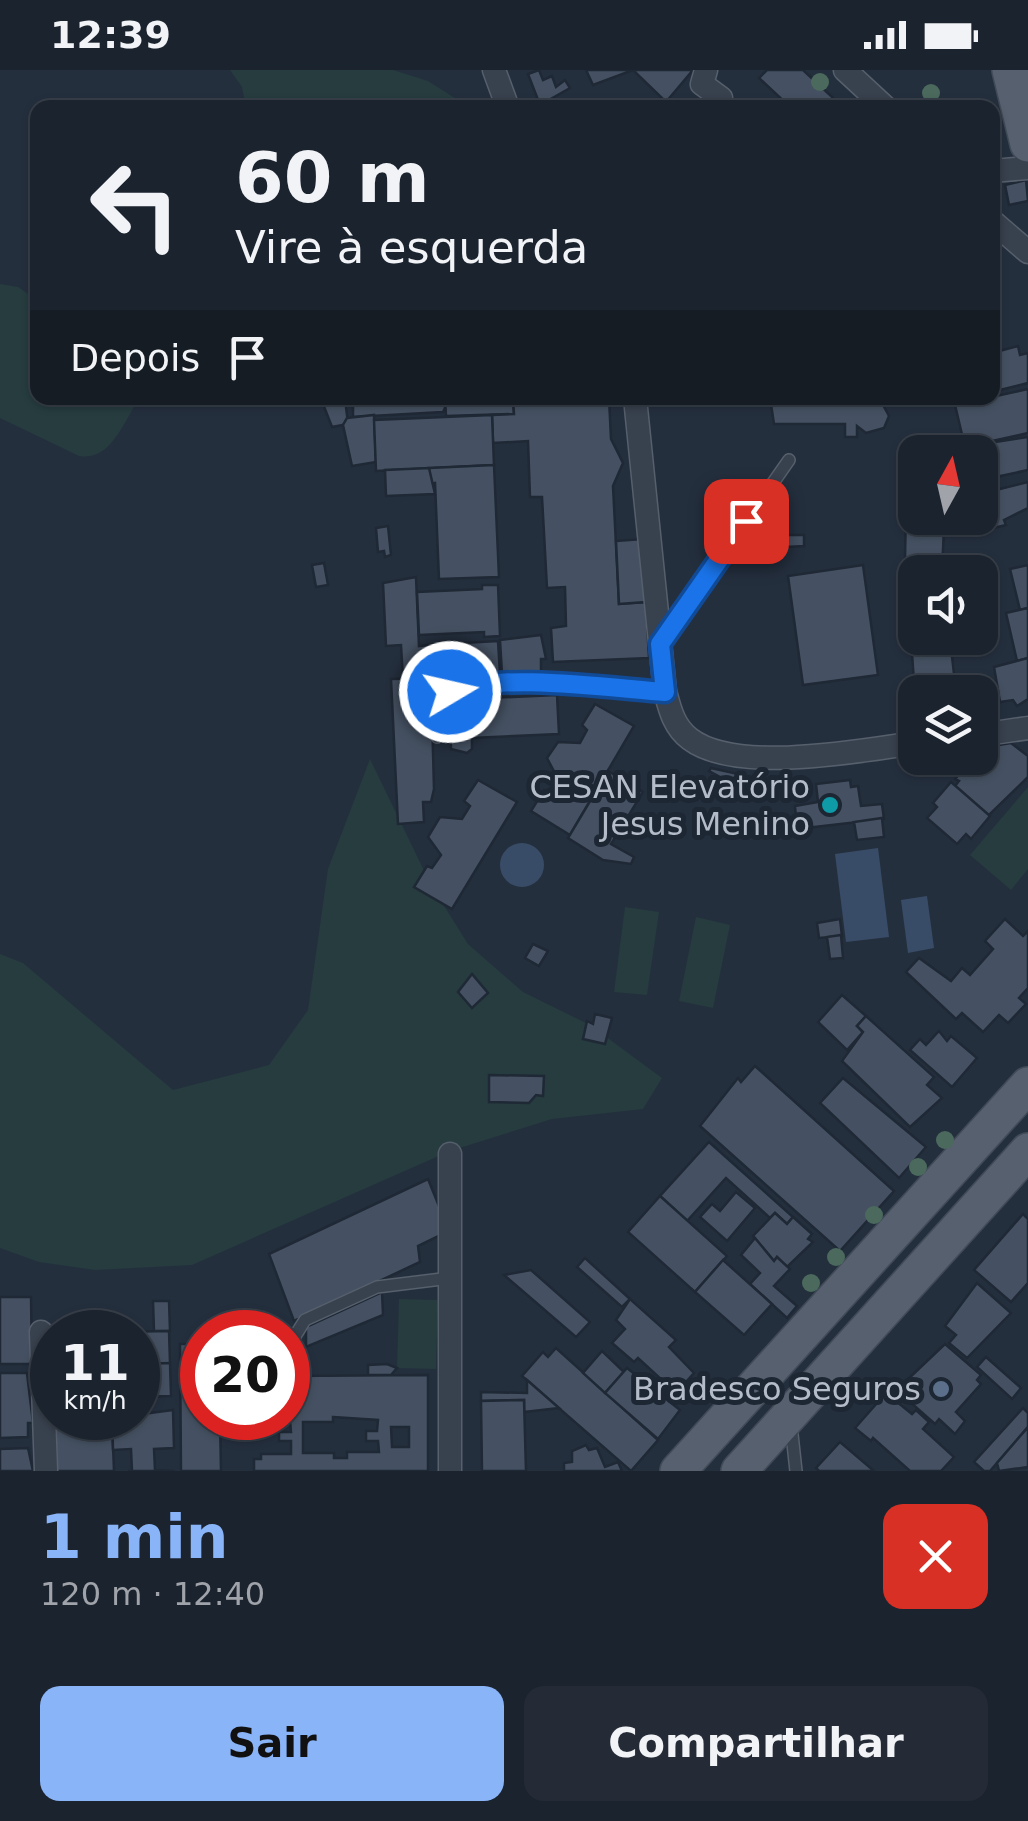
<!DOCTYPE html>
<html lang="pt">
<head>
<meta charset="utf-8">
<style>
	:root { --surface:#1b232e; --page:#242b36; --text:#f1f3f6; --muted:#a0a4aa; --line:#39404a; --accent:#8ab4f8 }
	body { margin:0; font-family:"DejaVu Sans",sans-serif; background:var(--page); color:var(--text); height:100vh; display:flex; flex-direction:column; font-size:38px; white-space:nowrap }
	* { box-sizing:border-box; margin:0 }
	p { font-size:32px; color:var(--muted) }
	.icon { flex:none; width:55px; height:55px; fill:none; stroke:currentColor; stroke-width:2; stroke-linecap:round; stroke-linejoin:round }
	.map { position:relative; height:1401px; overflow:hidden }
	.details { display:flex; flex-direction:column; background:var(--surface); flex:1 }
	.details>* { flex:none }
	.top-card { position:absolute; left:30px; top:30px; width:970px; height:305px; border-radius:20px; box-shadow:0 2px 8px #0004,0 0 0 2px var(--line); background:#1b232e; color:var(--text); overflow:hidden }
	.needle { width:65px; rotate:8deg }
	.controls { position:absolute; left:898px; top:365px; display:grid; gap:20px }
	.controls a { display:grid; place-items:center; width:100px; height:100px; border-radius:20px; background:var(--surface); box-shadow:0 2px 8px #0004,0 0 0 2px var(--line); font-size:50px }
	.speed { position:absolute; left:30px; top:1240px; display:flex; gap:20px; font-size:50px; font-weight:700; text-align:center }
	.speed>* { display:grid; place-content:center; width:130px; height:130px; border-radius:50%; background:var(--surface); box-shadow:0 2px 8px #0004,0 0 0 2px var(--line); line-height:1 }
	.speed small { font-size:25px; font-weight:400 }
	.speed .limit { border:15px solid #d22; background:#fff; color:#111 }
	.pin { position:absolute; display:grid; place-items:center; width:85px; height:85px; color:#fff; margin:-42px; border-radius:20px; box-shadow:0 5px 15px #0006 }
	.me { position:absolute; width:110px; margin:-55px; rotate:81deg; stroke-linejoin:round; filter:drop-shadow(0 0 8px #0008) }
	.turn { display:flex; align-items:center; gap:35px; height:210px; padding:0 40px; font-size:45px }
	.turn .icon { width:130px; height:130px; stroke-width:2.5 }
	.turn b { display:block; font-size:70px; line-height:85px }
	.then { display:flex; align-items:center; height:95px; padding:0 40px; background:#0003; gap:20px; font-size:38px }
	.round { display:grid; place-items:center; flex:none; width:105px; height:105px; border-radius:20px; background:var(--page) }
	.summary { display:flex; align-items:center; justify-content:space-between; height:170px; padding:0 40px }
	h1 { font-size:60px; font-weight:700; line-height:75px; color:var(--accent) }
	.button { display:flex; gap:20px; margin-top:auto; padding:20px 40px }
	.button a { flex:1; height:115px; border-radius:20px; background:var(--accent); color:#111; font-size:40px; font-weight:700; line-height:115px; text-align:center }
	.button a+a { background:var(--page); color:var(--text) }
	.status { display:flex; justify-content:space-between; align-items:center; height:70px; padding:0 50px; background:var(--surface); direction:ltr }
	.status svg { height:28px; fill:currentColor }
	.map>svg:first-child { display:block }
	.green { fill:#263c3f }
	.water { fill:#394c67 }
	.building { fill:#455162; stroke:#1f2835; stroke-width:2.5; fill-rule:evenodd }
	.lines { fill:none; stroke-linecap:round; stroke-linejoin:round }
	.lane-casing { stroke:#565f6c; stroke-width:14 }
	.street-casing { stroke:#565f6c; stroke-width:25 }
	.primary-casing { stroke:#414a57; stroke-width:38 }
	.lane { stroke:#38414e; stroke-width:11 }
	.street { stroke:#38414e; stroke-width:22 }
	.primary { stroke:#56606e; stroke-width:35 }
	.tree { fill:#4b6a5d }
	.route-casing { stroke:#114b97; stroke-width:25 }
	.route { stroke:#1a73e8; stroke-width:18 }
	.culture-dot { fill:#0f9aa8; stroke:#1d2633; stroke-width:4 }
	.service-dot { fill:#5c6f8a; stroke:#1d2633; stroke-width:4 }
	.labels { text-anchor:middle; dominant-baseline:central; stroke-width:10; stroke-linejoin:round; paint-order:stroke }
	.poi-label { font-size:32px; fill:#b4bcc9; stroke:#1d2633; text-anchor:end }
</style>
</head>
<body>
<div class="status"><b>12:39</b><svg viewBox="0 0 49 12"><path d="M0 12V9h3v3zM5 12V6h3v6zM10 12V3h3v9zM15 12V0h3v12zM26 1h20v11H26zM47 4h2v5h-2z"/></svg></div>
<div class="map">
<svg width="1028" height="1401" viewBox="0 0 1028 1401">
	<rect width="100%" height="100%" fill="#242f3e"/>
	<!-- green -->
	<g class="green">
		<polygon points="230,0 393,0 428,11 469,37 246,37 242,17"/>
		<path d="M0,214L18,217L37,230L38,328H140C124,349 112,392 79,386L0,348Z"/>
		<polygon points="370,689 431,815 468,874 523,922 590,955 662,1008 643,1039 552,1049 450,1081 192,1195 95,1200 39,1192 0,1178 0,884 23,893 173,1020 269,995 308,940 328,799"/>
		<polygon points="1028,717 1028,799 1011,820 970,785"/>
		<polygon points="625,837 659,842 647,925 614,922"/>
		<polygon points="696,847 730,855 713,938 679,931"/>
		<polygon points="399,1229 438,1230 436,1299 397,1298"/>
	</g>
	<!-- water -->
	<g class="water">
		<circle cx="522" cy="795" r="22"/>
		<polygon points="878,778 889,867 846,872 835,784"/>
		<polygon points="927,826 934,878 908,883 901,830"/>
	</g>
	<!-- building -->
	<g class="building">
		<polygon points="539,0 543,10 552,6 556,17 565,10 570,18 540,35 528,4"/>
		<polygon points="586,0 693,0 666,32 633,0 593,15"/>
		<polygon points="767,0 803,0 844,38 791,38 759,8"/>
		<polygon points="1026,110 1028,131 1009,135 1005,115"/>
		<polygon points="1018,276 1020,285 1028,283 1028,313 1000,320 992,283"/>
		<polygon points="1028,319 1028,363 965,377 955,335"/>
		<polygon points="345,328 348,354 332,357 323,334"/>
		<polygon points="353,328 445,328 445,338 443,342 353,347"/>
		<polygon points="445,328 513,328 514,344 446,346"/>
		<polygon points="513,328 609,328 611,369 623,393 613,416 619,534 646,532 649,588 553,592 551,558 566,556 565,517 547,518 542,427 530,427 528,371 493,373 492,345 514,344"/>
		<polygon points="770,328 887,328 881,331 889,346 884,358 866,363 857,356 857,367 845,367 845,354 774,354"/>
		<polygon points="374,345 376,392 352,396 343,355 347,348"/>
		<polygon points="492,345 494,395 376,401 374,350"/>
		<polygon points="1028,367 1028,400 996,407 998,413 980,418 980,382 964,382 963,377"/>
		<polygon points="494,395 499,507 439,509 435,413 429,414 429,398"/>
		<polygon points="429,398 435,424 386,426 385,400"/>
		<polygon points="1028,412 1028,438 1004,450 1006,455 964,465 960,448 980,448 980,424"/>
		<polygon points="906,438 915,438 915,448 939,448 940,458 944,457 942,502 910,506 909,489 905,489"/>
		<polygon points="388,456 391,485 385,487 384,481 378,482 376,458"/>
		<polygon points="770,456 770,465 804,465 804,476 769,478 770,470 761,471 761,457"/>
		<polygon points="643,469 646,532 619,534 616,471"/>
		<polygon points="324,493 328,515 316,517 312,495"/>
		<polygon points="863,495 878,605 803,615 788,506"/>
		<polygon points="1028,495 1028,538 1020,540 1010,499"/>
		<polygon points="974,502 985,502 987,540 980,541 980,502"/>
		<polygon points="416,507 419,576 428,575 430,608 403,609 401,575 386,576 383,513"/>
		<polygon points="482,515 498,515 500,566 484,567 484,562 419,565 417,522 482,519"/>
		<polygon points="1028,538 1028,588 1017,591 1006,543"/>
		<polygon points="541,565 546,589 541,589 541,603 502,604 500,570"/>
		<polygon points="911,568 950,568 956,622 915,622 915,627"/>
		<polygon points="498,571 500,604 430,608 428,575"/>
		<polygon points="1028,588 1028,629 1017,636 1013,630 1000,632 994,597"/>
		<polygon points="431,608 434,719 431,732 423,732 424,752 398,754 391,609"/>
		<polygon points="557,625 559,664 472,668 472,679 467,683 451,679 450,645 464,643 468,629"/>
		<polygon points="595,634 634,656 570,765 531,741 544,720 550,724 558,709 547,688 558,672 580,673 587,660 582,655"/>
		<polygon points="1011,673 1028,686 1028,707 988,746 955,716 959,711 955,709 974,688 980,688 980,678"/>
		<polygon points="711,698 765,710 764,724 748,722 709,701"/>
		<polygon points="608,701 643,722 611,774 634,787 631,794 603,790 568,768"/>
		<polygon points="478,710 517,732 452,839 414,817 427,796 432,798 441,785 428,767 440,747 462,749 470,736 464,731"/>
		<polygon points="850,710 851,717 858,716 861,736 882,734 884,749 797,759 795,736 818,732 816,714"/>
		<polygon points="951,712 990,746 971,769 966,764 957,774 927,748 937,737 933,733"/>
		<polygon points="882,748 884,767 857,770 854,752"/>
		<polygon points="840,849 842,866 819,868 817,853"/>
		<polygon points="1005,849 1023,866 1028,861 1028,918 1019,928 1026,934 1008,953 999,945 983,962 962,943 956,949 906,902 919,888 951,911 962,898 970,905 993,879 985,871"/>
		<polygon points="841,865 843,888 830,889 827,867"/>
		<polygon points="533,874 548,881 539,896 525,888"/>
		<polygon points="472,904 488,923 472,938 458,922"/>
		<polygon points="842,925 866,946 857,956 863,962 847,980 818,952"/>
		<polygon points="595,944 612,948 605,974 583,969 587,951 593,954"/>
		<polygon points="866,946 934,1007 927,1015 942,1028 910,1057 842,991 863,962 857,956"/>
		<polygon points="939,961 947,971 951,966 977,988 952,1017 910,980 920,969 926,975"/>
		<polygon points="755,996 894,1121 840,1181 700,1056 738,1008 741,1012"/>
		<polygon points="489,1005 544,1006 543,1026 536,1025 529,1033 489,1032"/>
		<polygon points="843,1008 926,1077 899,1108 820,1033"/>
		<polygon points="709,1072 793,1147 787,1154 775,1143 770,1148 726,1108 687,1151 660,1126"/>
		<polygon points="428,1109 449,1161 418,1176 420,1192 294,1251 269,1184"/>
		<polygon points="736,1122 755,1138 727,1171 700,1147 712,1134 720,1141"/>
		<polygon points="660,1126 727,1186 695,1222 628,1162"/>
		<polygon points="775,1143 787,1154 793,1147 812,1164 808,1169 813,1172 787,1197 777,1187 774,1191 753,1166"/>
		<polygon points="1023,1144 1028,1149 1028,1213 1011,1232 974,1200"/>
		<polygon points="755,1168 774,1191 777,1187 790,1199 774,1216 797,1236 787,1248 750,1214 760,1203 741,1185"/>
		<polygon points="585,1188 630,1229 622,1237 577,1197"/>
		<polygon points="723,1190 772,1234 744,1265 695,1222"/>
		<polygon points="531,1200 590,1252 576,1267 504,1205"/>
		<polygon points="977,1213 1011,1243 967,1288 949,1273 956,1265 945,1256"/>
		<polygon points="382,1222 383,1245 306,1277 306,1257"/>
		<polygon points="0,1227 31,1227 32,1294 0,1294"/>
		<polygon points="630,1229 676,1270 669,1277 694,1303 676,1323 638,1288 634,1292 612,1273 625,1259 616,1250"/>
		<polygon points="153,1231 169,1231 170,1261 154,1261"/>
		<polygon points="169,1261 170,1293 138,1294 138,1262 114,1262"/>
		<polygon points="50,1264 52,1348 112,1348 114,1401 54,1401"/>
		<polygon points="180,1274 202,1274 202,1348 220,1348 221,1401 181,1401"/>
		<polygon points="945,1274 981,1305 977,1310 981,1314 956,1342 965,1351 955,1364 939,1349 935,1354 901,1324 909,1315 906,1311"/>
		<polygon points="556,1278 658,1370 631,1401 522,1306 543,1282 548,1287"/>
		<polygon points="602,1281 624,1302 605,1323 583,1303"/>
		<polygon points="986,1287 1021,1318 1012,1329 977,1297"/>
		<polygon points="170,1293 171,1326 138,1327 138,1294"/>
		<polygon points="387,1294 397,1298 391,1305 368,1305 368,1295"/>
		<polygon points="627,1298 680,1340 658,1369 605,1323"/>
		<polygon points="0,1303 27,1303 33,1353 28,1353 28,1367 0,1368"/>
		<path d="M428,1305V1401H254V1389H261V1384H291V1371H279V1362H291L290,1351H259V1348H288V1306ZM333,1347L378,1350L377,1361H366V1371H378L379,1382H347V1388H334V1383H303V1352H333ZM391,1357H409V1377H392Z"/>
		<polygon points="527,1310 559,1338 524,1342 524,1330 481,1331 481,1322 527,1323"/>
		<polygon points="886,1323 912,1344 916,1340 929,1352 923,1359 954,1387 941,1401 910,1401 873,1368 871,1371 855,1358"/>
		<polygon points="524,1330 526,1401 482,1401 481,1331"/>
		<polygon points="1023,1338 1028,1343 1028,1357 990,1401 984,1401 974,1392"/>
		<polygon points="173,1340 174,1378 154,1379 155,1400 175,1401 128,1401 132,1401 131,1379 113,1380 112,1348"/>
		<polygon points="1028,1357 1028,1397 999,1401 997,1393"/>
		<polygon points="840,1372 874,1401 819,1401 816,1398"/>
		<polygon points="586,1375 589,1380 597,1378 605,1397 618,1392 622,1401 564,1401 564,1393 572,1392 572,1381"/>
		<polygon points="28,1378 33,1401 0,1401 0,1379"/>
	</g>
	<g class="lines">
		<!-- lane casing -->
		<g class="lane-casing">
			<g id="lane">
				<polyline points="663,570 789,390"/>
				<path d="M437,667C440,641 442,626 467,615L665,621"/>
				<polyline points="295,1266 305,1250 377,1217 450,1208"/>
				<polyline points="791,1355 796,1401"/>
			</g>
		</g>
		<!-- street casing -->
		<g class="street-casing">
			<g id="street">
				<polyline points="494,0 508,38"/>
				<polyline points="706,0 702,14 721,28"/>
				<polyline points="845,0 886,38"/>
				<polyline points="992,101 1028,98"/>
				<polyline points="992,151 1028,182"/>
				<path d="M635,328L665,621C670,640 674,657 690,669C736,704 860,681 915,673"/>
				<polyline points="980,665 1028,658"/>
				<polyline points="41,1262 46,1401"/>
				<polyline points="450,1401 450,1084"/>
			</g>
		</g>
		<!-- primary casing -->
		<g class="primary-casing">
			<g id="primary">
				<polyline points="1010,0 1028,74"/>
				<polyline points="678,1401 1028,1015"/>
				<polyline points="739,1401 1028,1081"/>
			</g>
		</g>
		<!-- lane -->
		<use href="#lane" class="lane"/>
		<!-- street -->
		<use href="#street" class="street"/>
		<!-- primary -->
		<use href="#primary" class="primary"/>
	</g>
	<!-- trees -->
	<g class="tree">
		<circle cx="820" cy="12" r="9"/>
		<circle cx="931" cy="23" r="9"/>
		<circle cx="945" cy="1070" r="9"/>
		<circle cx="918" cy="1097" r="9"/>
		<circle cx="874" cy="1145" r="9"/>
		<circle cx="836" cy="1187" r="9"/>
		<circle cx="811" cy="1213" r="9"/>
	</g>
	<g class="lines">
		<!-- route casing -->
		<g class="route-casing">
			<path id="route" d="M450,622C497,602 610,618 665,622L660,574L746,451"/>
		</g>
		<!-- route -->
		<use href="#route" class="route"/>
	</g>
	<!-- markers -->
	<circle class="culture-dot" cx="830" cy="735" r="10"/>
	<circle class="service-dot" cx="941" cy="1319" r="10"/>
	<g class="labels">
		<!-- poi labels -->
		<g class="poi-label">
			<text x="810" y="717">CESAN Elevatório<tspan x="810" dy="37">Jesus Menino</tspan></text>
			<text x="921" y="1319">Bradesco Seguros</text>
		</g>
	</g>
</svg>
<div class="controls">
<a><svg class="needle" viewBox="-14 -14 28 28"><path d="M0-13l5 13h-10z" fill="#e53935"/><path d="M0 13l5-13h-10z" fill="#a0a4aa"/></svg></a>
<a><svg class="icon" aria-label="sound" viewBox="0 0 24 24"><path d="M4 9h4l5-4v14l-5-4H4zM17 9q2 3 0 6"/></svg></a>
<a><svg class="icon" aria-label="layers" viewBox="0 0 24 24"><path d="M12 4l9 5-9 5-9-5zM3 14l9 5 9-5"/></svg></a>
</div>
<div class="speed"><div>11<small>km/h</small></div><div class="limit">20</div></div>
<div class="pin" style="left:746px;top:451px;background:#d93025"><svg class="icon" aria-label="arrive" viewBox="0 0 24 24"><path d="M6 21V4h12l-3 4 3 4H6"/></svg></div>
<svg class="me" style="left:450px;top:622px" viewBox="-20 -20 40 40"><circle r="17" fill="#1a73e8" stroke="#fff" stroke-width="3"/><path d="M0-11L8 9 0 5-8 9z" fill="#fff"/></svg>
<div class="top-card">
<div class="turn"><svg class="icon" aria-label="left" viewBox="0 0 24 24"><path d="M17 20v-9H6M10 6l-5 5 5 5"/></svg><div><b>60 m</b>Vire à esquerda</div></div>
<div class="then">Depois<svg class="icon" aria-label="arrive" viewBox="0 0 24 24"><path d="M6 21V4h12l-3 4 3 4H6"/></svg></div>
</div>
</div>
<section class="details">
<div class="summary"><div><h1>1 min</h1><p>120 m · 12:40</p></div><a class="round" style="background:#d93025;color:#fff"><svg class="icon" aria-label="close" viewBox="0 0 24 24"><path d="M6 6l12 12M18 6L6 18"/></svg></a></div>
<div class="button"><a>Sair</a><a>Compartilhar</a></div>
</section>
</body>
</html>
